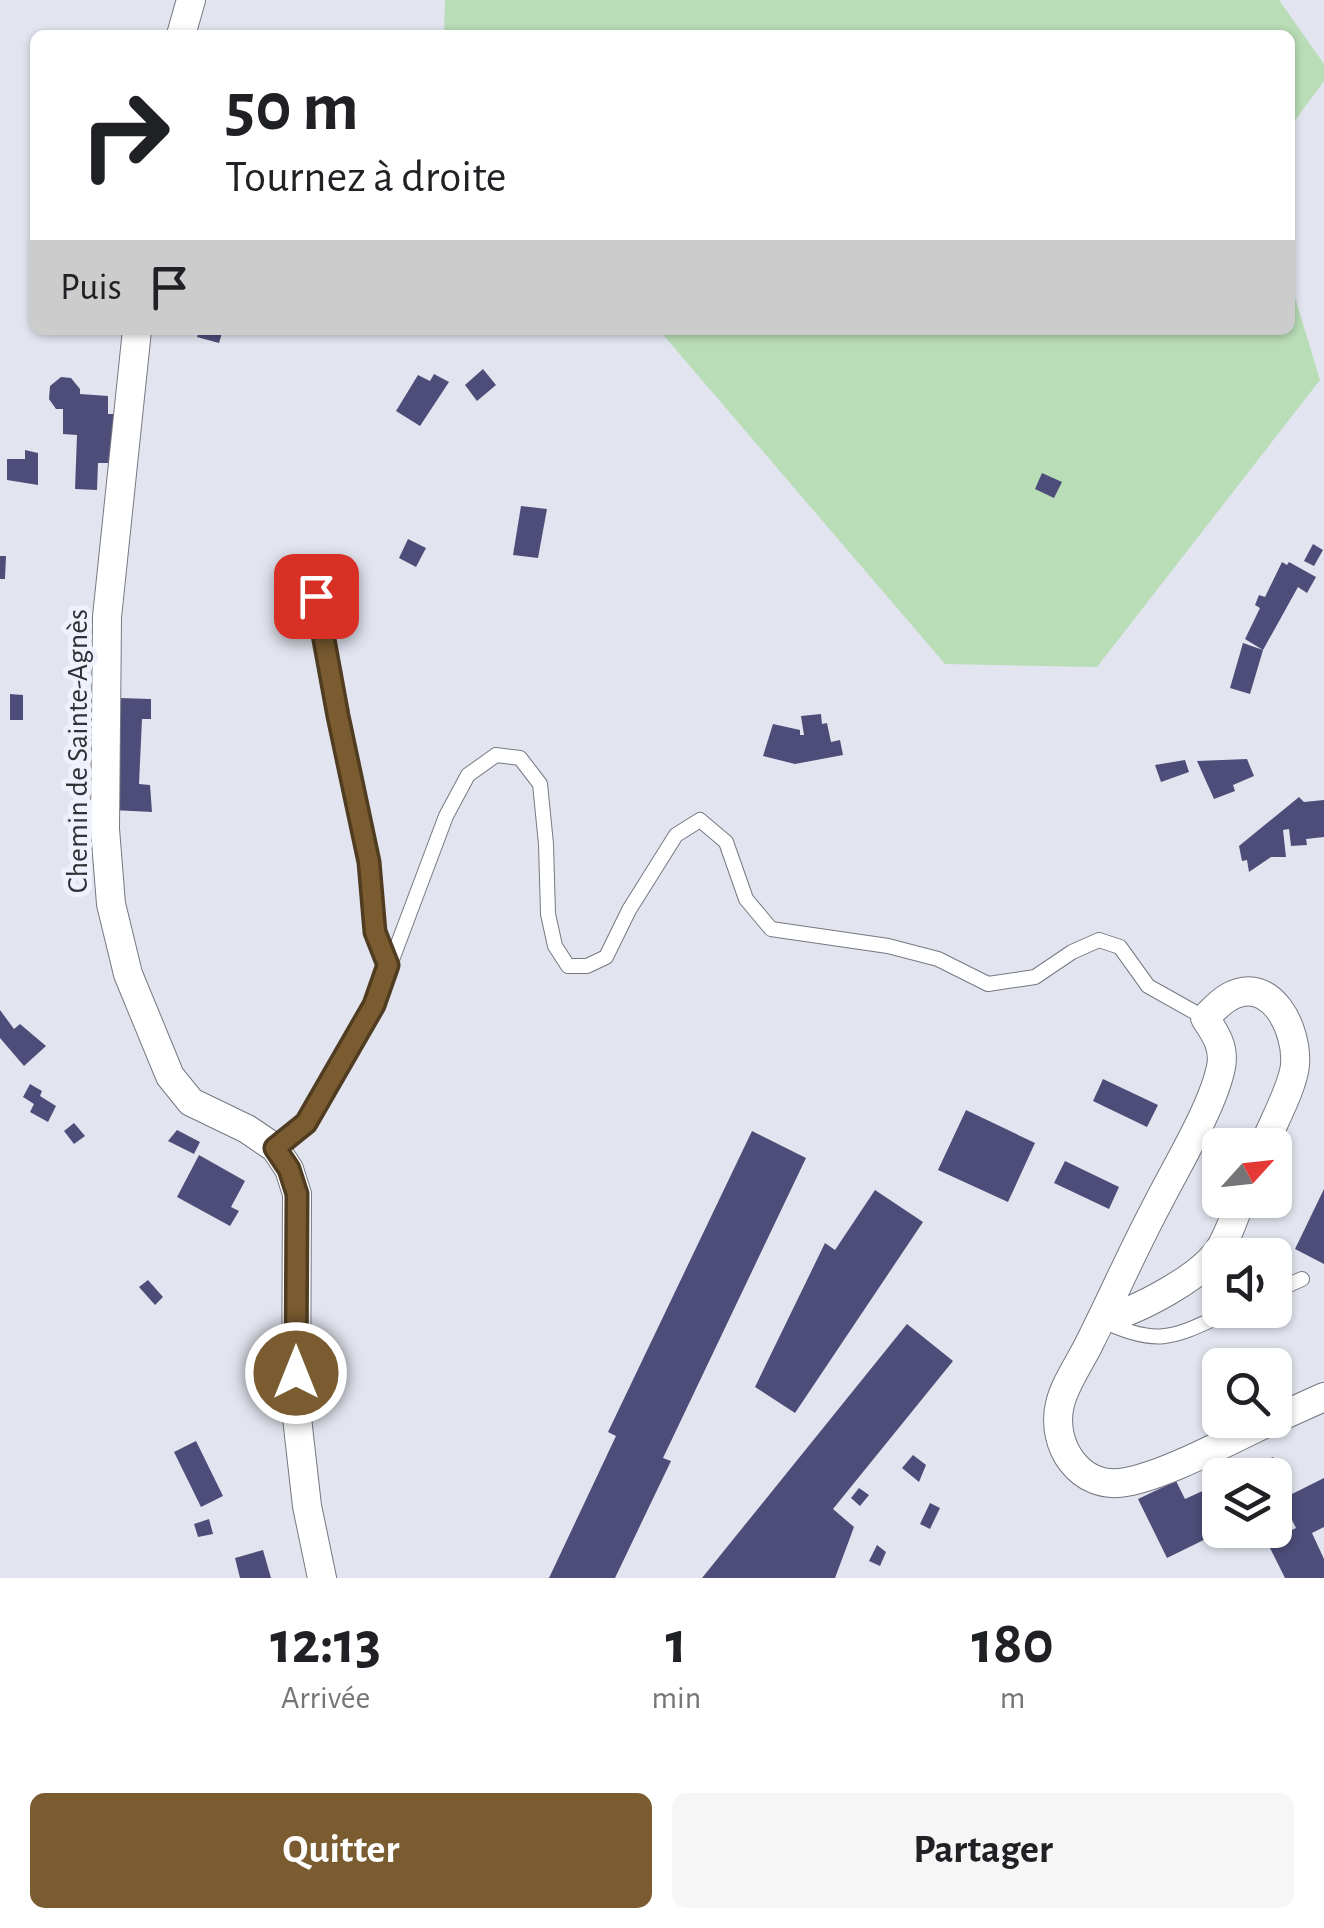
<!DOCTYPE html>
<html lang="fr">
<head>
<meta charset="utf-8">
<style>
	:root { --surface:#fff; --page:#f6f6f6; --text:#202124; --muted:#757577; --accent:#7b5c31 }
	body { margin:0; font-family:"Alegreya Sans",sans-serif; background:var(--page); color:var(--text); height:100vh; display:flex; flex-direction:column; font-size:38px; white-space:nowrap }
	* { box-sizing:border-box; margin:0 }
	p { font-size:32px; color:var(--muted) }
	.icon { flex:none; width:55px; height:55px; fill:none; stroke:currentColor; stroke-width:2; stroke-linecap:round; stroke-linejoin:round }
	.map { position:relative; height:1578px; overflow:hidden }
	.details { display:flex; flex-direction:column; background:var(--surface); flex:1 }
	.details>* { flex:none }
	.top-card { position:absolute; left:30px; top:30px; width:1265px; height:305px; border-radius:15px; box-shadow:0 2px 8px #0004; background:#fff; color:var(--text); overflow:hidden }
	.needle { width:65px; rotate:63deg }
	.tools { position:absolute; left:1202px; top:1128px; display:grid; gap:20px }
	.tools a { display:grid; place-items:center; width:90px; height:90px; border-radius:15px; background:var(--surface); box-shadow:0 2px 8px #0004; font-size:50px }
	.pin { position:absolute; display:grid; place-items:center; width:85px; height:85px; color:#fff; margin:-42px; border-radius:20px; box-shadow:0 5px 15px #0006 }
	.me { position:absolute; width:110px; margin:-55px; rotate:0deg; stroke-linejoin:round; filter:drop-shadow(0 0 8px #0008) }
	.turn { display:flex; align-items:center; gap:35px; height:210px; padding:0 30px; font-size:45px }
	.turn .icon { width:130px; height:130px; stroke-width:2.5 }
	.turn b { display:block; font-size:70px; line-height:85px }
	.then { display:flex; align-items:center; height:95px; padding:0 30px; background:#0003; gap:20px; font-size:38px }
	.eta { display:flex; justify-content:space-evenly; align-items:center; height:170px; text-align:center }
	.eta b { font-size:60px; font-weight:600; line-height:70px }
	.cta { display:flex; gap:20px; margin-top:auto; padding:20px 30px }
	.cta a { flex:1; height:115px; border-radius:15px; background:var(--accent); color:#fff; font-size:40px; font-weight:600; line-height:115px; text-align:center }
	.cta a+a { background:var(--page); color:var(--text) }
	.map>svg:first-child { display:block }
	.green { fill:#b9ddb7 }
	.building { fill:#4e4d79 }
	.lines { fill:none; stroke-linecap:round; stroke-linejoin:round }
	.service-casing { stroke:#767882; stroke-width:16 }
	.minor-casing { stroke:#767882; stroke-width:30 }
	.service { stroke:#fff; stroke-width:14 }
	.minor { stroke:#fff; stroke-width:28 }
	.route-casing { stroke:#503c20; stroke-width:25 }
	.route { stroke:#7b5c31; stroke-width:18 }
	.labels { text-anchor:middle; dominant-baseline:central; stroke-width:10; stroke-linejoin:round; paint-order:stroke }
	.street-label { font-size:30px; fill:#313236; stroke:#eff2fd }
</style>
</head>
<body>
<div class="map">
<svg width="1324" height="1578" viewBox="0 0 1324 1578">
	<rect width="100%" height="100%" fill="#e2e5ef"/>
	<!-- green -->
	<g class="green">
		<polygon points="445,0 1279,0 1324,64 1324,81 1290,127 1290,35 444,35"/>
		<polygon points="1290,281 1320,380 1097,667 945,664 659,330 1290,330"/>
	</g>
	<!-- building -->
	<g class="building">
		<polygon points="199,330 223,330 219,343 197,337"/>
		<polygon points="483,369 496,385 477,401 465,385"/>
		<polygon points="434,374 449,382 420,426 396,411 418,375 430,381"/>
		<polygon points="61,377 71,378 80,389 80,394 108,396 108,414 119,414 113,463 98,463 97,490 75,489 77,435 63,434 63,409 56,409 49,399 50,386"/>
		<polygon points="25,450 38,453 38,485 7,480 7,459 25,459"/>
		<polygon points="1042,473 1062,482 1054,498 1035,489"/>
		<polygon points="521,506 547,509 538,558 513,555"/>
		<polygon points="408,539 426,548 416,567 399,558"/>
		<polygon points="1313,544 1323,550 1314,566 1304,561"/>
		<polygon points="0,556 6,556 5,579 0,579"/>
		<polygon points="1282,562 1287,565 1289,562 1316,577 1307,593 1298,587 1263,650 1245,639 1260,608 1255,605 1259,595 1265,597"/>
		<polygon points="1243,643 1263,650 1250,694 1230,688"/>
		<polygon points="10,694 23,695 23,720 10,720"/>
		<polygon points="119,698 151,699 151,719 142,719 139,784 150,785 152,812 112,810"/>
		<polygon points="821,714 822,724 827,723 831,742 840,740 843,755 795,764 763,756 773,724 800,730 800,735 804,735 801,716"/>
		<polygon points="1247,759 1254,776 1233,785 1235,791 1214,799 1197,761"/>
		<polygon points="1185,760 1189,772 1161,782 1155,765"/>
		<polygon points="1299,797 1304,802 1324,800 1324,837 1306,839 1307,845 1291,846 1289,829 1283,830 1286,857 1271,857 1249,872 1247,860 1242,861 1239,846"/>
		<polygon points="0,1010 14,1029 20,1024 46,1046 24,1066 0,1038"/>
		<polygon points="1103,1079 1158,1105 1147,1127 1093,1101"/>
		<polygon points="30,1084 42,1091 40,1096 56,1106 48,1122 30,1112 34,1104 23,1097"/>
		<polygon points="966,1110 1035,1143 1008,1202 938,1170"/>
		<polygon points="74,1123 85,1136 74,1144 64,1131"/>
		<polygon points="177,1130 200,1142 194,1154 168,1141"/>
		<polygon points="752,1131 806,1158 663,1458 671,1461 615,1578 549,1578 616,1436 608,1432"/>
		<polygon points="199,1155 245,1181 231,1207 239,1211 230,1226 177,1197"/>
		<polygon points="1065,1161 1119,1187 1109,1209 1054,1183"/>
		<polygon points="1324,1189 1324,1264 1295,1249"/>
		<polygon points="875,1190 923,1222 795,1413 755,1387 825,1243 835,1250"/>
		<polygon points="148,1280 163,1297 155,1305 139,1287"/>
		<polygon points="907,1324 953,1361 833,1509 854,1527 835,1578 702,1578"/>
		<polygon points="196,1441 223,1496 201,1507 174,1452"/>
		<polygon points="913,1455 926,1465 919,1482 902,1468"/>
		<polygon points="1273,1457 1292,1494 1324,1478 1324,1527 1312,1533 1324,1559 1324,1578 1285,1578 1267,1542 1296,1528 1282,1500 1275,1504 1275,1475 1236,1475"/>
		<polygon points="1176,1481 1185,1499 1220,1483 1220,1532 1167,1558 1138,1499"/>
		<polygon points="859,1488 869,1495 860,1506 851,1498"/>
		<polygon points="930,1503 940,1508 930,1529 920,1524"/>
		<polygon points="209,1519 213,1534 198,1537 194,1524"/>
		<polygon points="877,1545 886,1552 880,1566 869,1561"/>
		<polygon points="263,1550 271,1578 240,1578 235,1558"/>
	</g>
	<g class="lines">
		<!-- service casing -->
		<g class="service-casing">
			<g id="service">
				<polyline points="316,596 337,717 369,862 375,932 387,965"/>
				<polyline points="275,1148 306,1123 375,1005 446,816 468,775 496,755 520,758 540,784 546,844 548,914 555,946 568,966 587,966 606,957 629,910 676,835 700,820 726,842 746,899 771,929 888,946 938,959 988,984 1035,977 1072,952 1099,940 1120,947 1148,986 1205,1018"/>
				<polyline points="1275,1291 1302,1279"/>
				<path d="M1103,1321C1162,1349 1177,1335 1233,1310"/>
			</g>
		</g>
		<!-- minor casing -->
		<g class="minor-casing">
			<g id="minor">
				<polyline points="181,35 191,0"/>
				<polyline points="137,330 107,617 105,829 111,904 128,974 170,1076 191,1102 247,1129 275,1148 289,1169 297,1194 296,1409 307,1506 322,1578"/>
				<path d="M1264,1145C1273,1123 1293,1087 1295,1065C1298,1030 1271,973 1229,997C1220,1002 1212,1011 1205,1018C1215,1033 1225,1047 1221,1067C1213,1107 1176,1167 1157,1205C1133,1250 1113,1296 1090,1342C1081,1361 1065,1383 1060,1404C1050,1445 1080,1491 1126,1482C1167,1475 1233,1438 1273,1420"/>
				<path d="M1101,1320C1135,1312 1204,1277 1222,1245C1230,1231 1235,1215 1241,1200"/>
				<polyline points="1275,1419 1324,1397"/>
			</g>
		</g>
		<!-- service -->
		<use href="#service" class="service"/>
		<!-- minor -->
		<use href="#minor" class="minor"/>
	</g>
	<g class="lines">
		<!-- route casing -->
		<g class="route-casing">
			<polyline id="route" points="296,1373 297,1194 289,1169 275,1148 306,1123 374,1005 388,965 375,932 369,862 338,716 316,596"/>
		</g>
		<!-- route -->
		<use href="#route" class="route"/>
	</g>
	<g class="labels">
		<!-- street labels -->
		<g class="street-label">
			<text transform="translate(78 751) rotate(-90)">Chemin de Sainte-Agnès</text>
		</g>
	</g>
</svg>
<div class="tools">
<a><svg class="needle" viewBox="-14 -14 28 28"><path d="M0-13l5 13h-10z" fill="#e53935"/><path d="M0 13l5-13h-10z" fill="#757577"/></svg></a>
<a><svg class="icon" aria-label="sound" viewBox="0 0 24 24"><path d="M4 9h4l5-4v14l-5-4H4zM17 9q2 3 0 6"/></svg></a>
<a><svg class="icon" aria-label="search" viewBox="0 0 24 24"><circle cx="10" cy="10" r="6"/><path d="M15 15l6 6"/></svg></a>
<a><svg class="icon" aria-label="layers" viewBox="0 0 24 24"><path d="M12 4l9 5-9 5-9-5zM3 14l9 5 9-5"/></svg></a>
</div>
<div class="pin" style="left:316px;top:596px;background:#d93025"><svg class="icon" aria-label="arrive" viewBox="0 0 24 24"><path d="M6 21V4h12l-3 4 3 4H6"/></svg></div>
<svg class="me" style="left:296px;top:1373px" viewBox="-20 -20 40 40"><circle r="17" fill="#7b5c31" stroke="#fff" stroke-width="3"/><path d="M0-11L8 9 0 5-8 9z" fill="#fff"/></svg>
<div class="top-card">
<div class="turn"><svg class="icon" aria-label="right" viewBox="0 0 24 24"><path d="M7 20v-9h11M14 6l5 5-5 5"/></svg><div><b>50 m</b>Tournez à droite</div></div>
<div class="then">Puis<svg class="icon" aria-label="arrive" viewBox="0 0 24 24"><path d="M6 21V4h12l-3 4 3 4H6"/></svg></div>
</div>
</div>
<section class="details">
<div class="eta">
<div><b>12:13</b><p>Arrivée</p></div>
<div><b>1</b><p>min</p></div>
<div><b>180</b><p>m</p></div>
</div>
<div class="cta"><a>Quitter</a><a>Partager</a></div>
</section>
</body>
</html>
